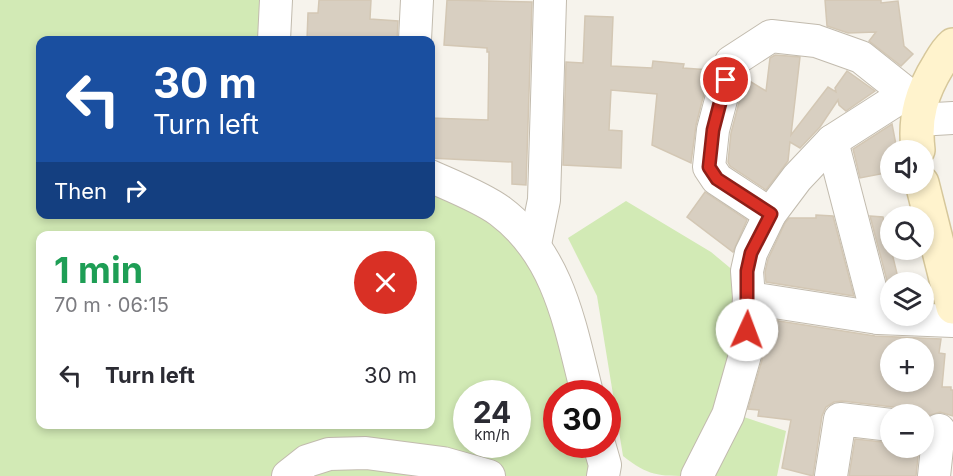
<!DOCTYPE html>
<html lang="en">
<head>
<meta charset="utf-8">
<style>
	:root { --surface:#fff; --page:#f7f7f7; --text:#2b2b33; --muted:#7c7c81 }
	body { margin:0; font-family:Inter,sans-serif; background:var(--page); color:var(--text); height:100vh; display:flex; flex-direction:column; font-size:22px; white-space:nowrap }
	* { box-sizing:border-box; margin:0 }
	p { font-size:20px; color:var(--muted) }
	.icon { flex:none; width:33px; height:33px; fill:none; stroke:currentColor; stroke-width:2; stroke-linecap:round; stroke-linejoin:round }
	.map { position:relative; flex:1; overflow:hidden }
	.side { position:absolute; left:36px; top:231px; width:399px; height:198px; display:flex; flex-direction:column; background:var(--surface); border-radius:12px; box-shadow:0 3px 9px #0003 }
	.side>* { flex:none }
	.guide { position:absolute; left:36px; top:36px; width:399px; height:183px; border-radius:12px; box-shadow:0 3px 9px #0003; background:#1a4fa0; color:#fff; overflow:hidden }
	.buttons { position:absolute; left:880px; top:140px; display:grid; gap:12px }
	.buttons a { display:grid; place-items:center; width:54px; height:54px; border-radius:50%; background:var(--surface); box-shadow:0 3px 9px #0003; font-size:30px }
	.speed { position:absolute; left:453px; top:380px; display:flex; gap:12px; font-size:30px; font-weight:700; text-align:center }
	.speed>* { display:grid; place-content:center; width:78px; height:78px; border-radius:50%; background:var(--surface); box-shadow:0 3px 9px #0003; line-height:1 }
	.speed small { font-size:15px; font-weight:400 }
	.speed .limit { border:9px solid #d22; background:#fff; color:#111 }
	.pin { position:absolute; display:grid; place-items:center; width:51px; height:51px; color:#fff; margin:-26px; border:3px solid #fff; border-radius:50%; box-shadow:0 2px 6px #0007 }
	.me { position:absolute; width:66px; margin:-33px; rotate:2deg; stroke-linejoin:round; filter:drop-shadow(0 0 4px #0008) }
	.turn { display:flex; align-items:center; gap:21px; height:126px; padding:0 18px; font-size:27px }
	.turn .icon { width:78px; height:78px; stroke-width:2.5 }
	.turn b { display:block; font-size:42px; line-height:51px }
	.then { display:flex; align-items:center; height:57px; padding:0 18px; background:#0003; gap:12px; font-size:22px }
	.round { display:grid; place-items:center; flex:none; width:63px; height:63px; border-radius:32px; background:var(--page) }
	.head { display:flex; align-items:center; justify-content:space-between; height:102px; padding:0 18px }
	h1 { font-size:36px; font-weight:700; line-height:45px; color:#1e9e55 }
	ul { padding:0; list-style:none }
	li { display:flex; align-items:center; gap:18px; height:84px; padding:0 18px }
	li div { flex:1 }
	li b { display:block; font-size:22px }
	li em { font-style:normal }
	.map>svg:first-child { display:block }
	.green { fill:#d2eab5; fill-rule:evenodd }
	.building { fill:#d8cfc1; stroke:#d3c7b4; stroke-width:1.5; fill-rule:evenodd }
	.lines { fill:none; stroke-linecap:round; stroke-linejoin:round }
	.minor-casing { stroke:#c2bbae; stroke-width:34 }
	.secondary-casing { stroke:#d6c79b; stroke-width:36 }
	.minor { stroke:#fff; stroke-width:32 }
	.secondary { stroke:#fff3cd; stroke-width:33 }
	.route-casing { stroke:#8d1f18; stroke-width:15 }
	.route { stroke:#d93025; stroke-width:10 }
</style>
</head>
<body>
<div class="map">
<svg width="953" height="476" viewBox="0 0 953 476">
	<rect width="100%" height="100%" fill="#f6f3ec"/>
	<!-- green -->
	<g class="green">
		<path d="M0,0H266L264,40H40V214H430L431,189L493,216L547,285L576,393H556V444H585L590,476H0ZM40,236H430V424H40ZM466,393H518V444H466Z"/>
		<path d="M626,201L711,252L741,277L739,343L691,476C658,476 648,476 623,456L597,296L568,238Z"/>
		<polygon points="735,414 786,431 777,476 710,476"/>
	</g>
	<!-- building -->
	<g class="building">
		<polygon points="319,0 371,0 370,19 398,21 397,40 307,40 308,13 318,13"/>
		<polygon points="447,0 532,2 526,185 512,184 512,162 430,158 430,118 488,120 489,52 487,52 487,48 444,45"/>
		<polygon points="825,0 881,0 881,3 898,1 904,46 913,54 901,66 869,41 876,32 848,33 827,26"/>
		<polygon points="585,16 613,17 611,66 652,68 653,61 684,64 683,68 710,70 696,125 691,163 652,145 657,94 611,90 609,130 622,131 621,168 563,165 566,62 583,63"/>
		<polygon points="775,55 800,57 791,135 828,87 836,92 835,88 847,71 875,91 846,111 839,105 838,100 820,127 800,148 790,142 788,161 766,190 730,166 728,162 731,133 742,91 748,80 766,91 770,58"/>
		<polygon points="892,124 897,150 891,150 891,172 860,178 853,149"/>
		<polygon points="705,192 747,220 733,252 687,217"/>
		<polygon points="816,215 833,216 854,296 766,282 765,272 768,259 785,223 789,218 816,218"/>
		<polygon points="870,216 883,217 884,223 891,221 891,249 899,282 891,282 891,296"/>
		<path d="M766,319L875,336L941,339L939,353L945,354L942,387H951V390H953V416L940,412L924,417V414H905L893,407L842,401L834,402L826,407L822,416L813,476L782,468L791,420L758,416L759,410L748,409L762,360ZM891,348H924V381H891Z"/>
		<polygon points="855,439 891,443 891,447 919,447 916,476 849,476"/>
	</g>
	<g class="lines">
		<!-- minor casing -->
		<g class="minor-casing">
			<g id="minor">
				<polyline points="274,40 276,0"/>
				<polyline points="415,40 417,0"/>
				<polyline points="918,120 953,118"/>
				<polyline points="832,141 878,318"/>
				<path d="M430,176C450,185 483,198 500,211C559,255 570,326 587,393"/>
				<polyline points="770,214 717,179 709,167 713,130 731,62 771,36 816,41 861,57 920,104"/>
				<polyline points="535,244 544,200 550,0"/>
				<polyline points="749,298 878,318 953,321"/>
				<polyline points="599,444 605,465 603,476"/>
				<polyline points="288,476 307,461 329,454 366,453 443,463 489,476"/>
				<polyline points="697,476 728,415 745,355 749,298 747,271 751,253 770,214 797,178 832,141 907,93"/>
				<polyline points="831,476 840,419 891,425"/>
				<polyline points="934,476 939,430"/>
			</g>
		</g>
		<!-- secondary casing -->
		<g class="secondary-casing">
			<g id="secondary">
				<path d="M918,150C914,117 922,91 939,64C943,57 947,50 953,45"/>
				<polyline points="922,183 953,307"/>
			</g>
		</g>
		<!-- minor -->
		<use href="#minor" class="minor"/>
		<!-- secondary -->
		<use href="#secondary" class="secondary"/>
	</g>
	<g class="lines">
		<!-- route casing -->
		<g class="route-casing">
			<polyline id="route" points="726,80 713,130 709,167 717,179 771,214 751,253 747,271 747,330"/>
		</g>
		<!-- route -->
		<use href="#route" class="route"/>
	</g>
</svg>
<div class="buttons">
<a><svg class="icon" aria-label="sound" viewBox="0 0 24 24"><path d="M4 9h4l5-4v14l-5-4H4zM17 9q2 3 0 6"/></svg></a>
<a><svg class="icon" aria-label="search" viewBox="0 0 24 24"><circle cx="10" cy="10" r="6"/><path d="M15 15l6 6"/></svg></a>
<a><svg class="icon" aria-label="layers" viewBox="0 0 24 24"><path d="M12 4l9 5-9 5-9-5zM3 14l9 5 9-5"/></svg></a>
<a>+</a>
<a>−</a>
</div>
<div class="speed"><div>24<small>km/h</small></div><div class="limit">30</div></div>
<div class="pin" style="left:726px;top:80px;background:#d93025"><svg class="icon" aria-label="arrive" viewBox="0 0 24 24"><path d="M6 21V4h12l-3 4 3 4H6"/></svg></div>
<svg class="me" style="left:747px;top:330px" viewBox="-20 -20 40 40"><circle r="19" fill="#fff"/><path d="M0-13L10 11 0 6-10 11z" fill="#d93025"/></svg>
<div class="guide">
<div class="turn"><svg class="icon" aria-label="left" viewBox="0 0 24 24"><path d="M17 20v-9H6M10 6l-5 5 5 5"/></svg><div><b>30 m</b>Turn left</div></div>
<div class="then">Then<svg class="icon" aria-label="right" viewBox="0 0 24 24"><path d="M7 20v-9h11M14 6l5 5-5 5"/></svg></div>
</div>
<section class="side">
<div class="head"><div><h1>1 min</h1><p>70 m · 06:15</p></div><a class="round" style="background:#d93025;color:#fff"><svg class="icon" aria-label="close" viewBox="0 0 24 24"><path d="M6 6l12 12M18 6L6 18"/></svg></a></div>
<ul>
<li><svg class="icon" aria-label="left" viewBox="0 0 24 24"><path d="M17 20v-9H6M10 6l-5 5 5 5"/></svg><div><b>Turn left</b></div><em>30 m</em></li>
</ul>
</section>
</div>
</body>
</html>
